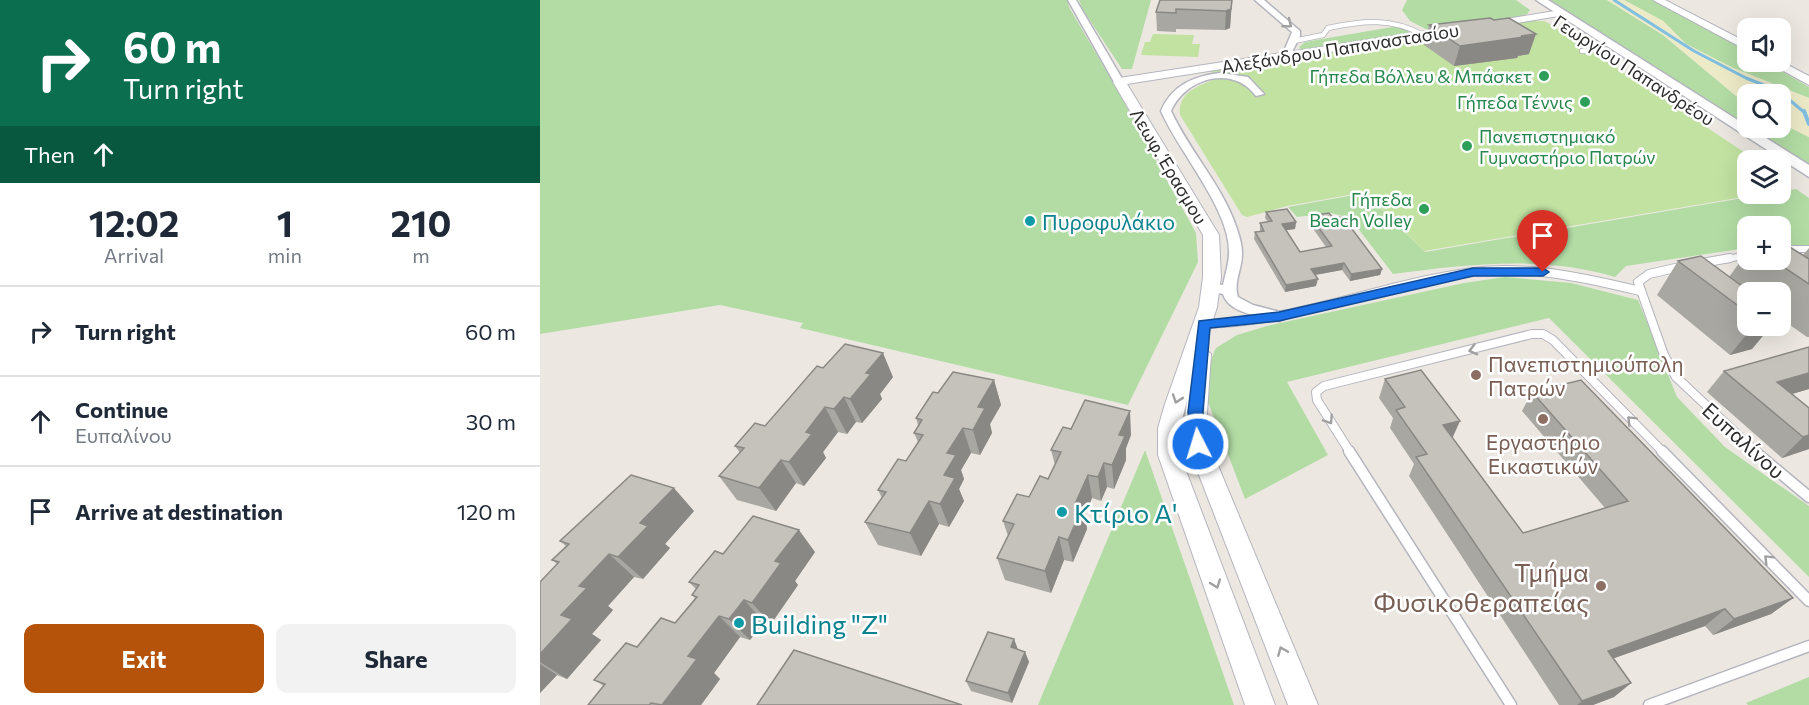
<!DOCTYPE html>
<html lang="en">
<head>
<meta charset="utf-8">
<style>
	:root { --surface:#fff; --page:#f2f2f3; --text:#1f2937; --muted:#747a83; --line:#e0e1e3; --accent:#b45309 }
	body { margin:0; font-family:Commissioner,sans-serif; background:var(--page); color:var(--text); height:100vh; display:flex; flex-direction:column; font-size:22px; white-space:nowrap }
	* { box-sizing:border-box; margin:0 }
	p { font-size:20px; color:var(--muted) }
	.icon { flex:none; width:33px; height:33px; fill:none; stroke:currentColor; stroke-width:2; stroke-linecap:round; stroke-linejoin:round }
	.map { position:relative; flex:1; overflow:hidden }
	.sheet { display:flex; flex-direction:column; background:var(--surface); width:540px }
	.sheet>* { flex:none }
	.guide { background:#0b6e4f; color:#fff; overflow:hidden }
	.tools { position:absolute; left:1197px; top:18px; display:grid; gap:12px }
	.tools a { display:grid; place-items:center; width:54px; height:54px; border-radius:12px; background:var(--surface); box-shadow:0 6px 24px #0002; font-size:30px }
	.pin { position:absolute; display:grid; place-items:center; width:51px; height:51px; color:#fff; margin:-62px -26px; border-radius:50% 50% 50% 0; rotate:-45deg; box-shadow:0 0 6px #0007 }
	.pin .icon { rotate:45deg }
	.me { position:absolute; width:66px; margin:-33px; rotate:355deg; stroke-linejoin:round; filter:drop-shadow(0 0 4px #0008) }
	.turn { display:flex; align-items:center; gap:21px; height:126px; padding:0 24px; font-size:27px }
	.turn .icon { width:78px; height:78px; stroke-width:2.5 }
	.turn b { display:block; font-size:42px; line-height:51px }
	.then { display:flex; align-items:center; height:57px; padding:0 24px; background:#0003; gap:12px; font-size:22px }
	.eta { display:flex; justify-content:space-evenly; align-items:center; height:102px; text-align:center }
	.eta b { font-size:36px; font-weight:700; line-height:42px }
	.button { display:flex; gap:12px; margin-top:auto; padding:12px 24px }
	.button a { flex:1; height:69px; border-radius:12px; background:var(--accent); color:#fff; font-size:24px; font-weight:700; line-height:69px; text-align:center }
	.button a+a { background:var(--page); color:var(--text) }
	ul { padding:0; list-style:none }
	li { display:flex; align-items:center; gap:18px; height:90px; padding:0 24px; border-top:2px solid var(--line) }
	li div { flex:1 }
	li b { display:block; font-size:22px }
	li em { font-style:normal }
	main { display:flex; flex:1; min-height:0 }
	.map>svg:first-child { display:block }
	.green { fill:#b2dca4 }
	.sand { fill:#edeac8 }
	.pitch { fill:#c1e2a1 }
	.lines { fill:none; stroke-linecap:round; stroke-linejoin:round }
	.stream-far1 { stroke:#80bfe1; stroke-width:3 }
	.stream { stroke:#80bfe1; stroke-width:4 }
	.service-far3-casing { stroke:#b4b5be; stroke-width:6 }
	.service-far2-casing { stroke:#b4b5be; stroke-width:8 }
	.service-far1-casing { stroke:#b4b5be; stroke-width:10 }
	.service-casing { stroke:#b4b5be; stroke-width:13 }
	.minor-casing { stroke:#b4b5be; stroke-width:3 }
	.tertiary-casing { stroke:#b4b5be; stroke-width:2 }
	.secondary-casing { stroke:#b4b5be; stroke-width:3 }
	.service-far3 { stroke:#fff; stroke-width:4.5 }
	.service-far2 { stroke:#fff; stroke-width:6 }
	.service-far1 { stroke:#fff; stroke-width:8 }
	.service { stroke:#fff; stroke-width:10 }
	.minor { fill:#fff; fill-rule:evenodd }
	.tertiary { fill:#fff; fill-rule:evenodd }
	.secondary { fill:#fff; fill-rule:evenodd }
	.wall { fill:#a9a7a2 }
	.shaded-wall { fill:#8a8884 }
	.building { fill:#c5c2bc; stroke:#8a8884; stroke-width:1.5 }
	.oneway { stroke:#a0a0a0 }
	.route { fill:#1a73e8; stroke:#114b97; stroke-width:1.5 }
	.leisure-dot { fill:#2e9e5b; stroke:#fff; stroke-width:2 }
	.culture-dot { fill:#0f9aa8; stroke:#fff; stroke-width:2 }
	.education-dot { fill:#8d6e63; stroke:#fff; stroke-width:2 }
	.labels { text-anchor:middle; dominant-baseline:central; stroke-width:5; stroke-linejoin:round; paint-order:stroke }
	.far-street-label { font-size:18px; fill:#2c2c2c; stroke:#fff }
	.far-leisure-label { font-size:18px; fill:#27864d; stroke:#fff; text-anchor:end }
	.culture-label { font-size:21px; fill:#0d838f; stroke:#fff; text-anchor:start }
	.education-label { font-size:21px; fill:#785e54; stroke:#fff; text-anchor:start }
	.street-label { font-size:21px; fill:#2c2c2c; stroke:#fff }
	.near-culture-label { font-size:26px; fill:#0d838f; stroke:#fff; text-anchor:start }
	.near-education-label { font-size:26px; fill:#785e54; stroke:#fff; text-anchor:end }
</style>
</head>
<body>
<main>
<section class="sheet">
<div class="guide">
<div class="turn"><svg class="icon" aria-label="right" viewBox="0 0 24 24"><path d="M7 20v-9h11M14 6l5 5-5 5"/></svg><div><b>60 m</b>Turn right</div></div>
<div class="then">Then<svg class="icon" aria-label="ahead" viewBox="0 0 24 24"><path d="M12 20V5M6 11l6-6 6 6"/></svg></div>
</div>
<div class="eta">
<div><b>12:02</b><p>Arrival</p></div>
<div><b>1</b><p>min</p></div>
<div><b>210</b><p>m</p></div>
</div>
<ul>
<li><svg class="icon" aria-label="right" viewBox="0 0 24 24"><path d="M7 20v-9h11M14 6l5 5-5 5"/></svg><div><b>Turn right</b></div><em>60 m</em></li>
<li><svg class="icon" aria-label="ahead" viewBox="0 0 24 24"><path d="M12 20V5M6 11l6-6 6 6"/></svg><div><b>Continue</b><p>Ευπαλίνου</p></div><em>30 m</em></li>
<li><svg class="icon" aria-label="arrive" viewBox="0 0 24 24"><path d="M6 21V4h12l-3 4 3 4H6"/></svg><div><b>Arrive at destination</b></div><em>120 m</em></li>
</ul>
<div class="button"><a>Exit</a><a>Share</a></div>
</section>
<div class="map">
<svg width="1269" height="705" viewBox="0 0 1269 705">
	<rect width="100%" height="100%" fill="#ece8e1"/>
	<!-- green -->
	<g class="green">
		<polygon points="0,0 527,0 530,9 575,86 656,233 658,262 588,405 260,328 263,323 180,305 0,334"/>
		<polygon points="539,0 611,0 592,69 582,69 543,10"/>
		<polygon points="867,0 976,0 990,10 987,14 975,18 890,31 870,21 862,10"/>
		<polygon points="1008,0 1067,0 1123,35 1207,105 1207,125"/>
		<polygon points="1084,0 1113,0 1207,50 1208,62 1226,62 1269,87 1269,98 1193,68 1146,44 1123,21"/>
		<polygon points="858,26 871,33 762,50 759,47 765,42"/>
		<polygon points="1241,123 1269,137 1269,164 1211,128 1240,128"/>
		<path d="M1256,189L1269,198V247L1241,244L1240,226H1208L1207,248L1086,266L1075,277C1002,255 927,264 853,274L810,218L791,213L757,217L748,207L825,193L885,252Z"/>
		<polygon points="965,277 1031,283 1098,300 1137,397 1185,447 1269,506 1269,577 1009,318 747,382 788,455 705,499 665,394 672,357 676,348 697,335 727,326 924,283"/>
		<polygon points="605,450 694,705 498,705"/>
		<polygon points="1269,677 1269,705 1208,705 1206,703"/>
	</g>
	<!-- sand -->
	<polygon class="sand" points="1067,0 1084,0 1123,21 1146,44 1193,68 1269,98 1269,137 1241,123 1240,94 1208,94 1207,105 1123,35"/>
	<!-- pitch -->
	<g class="pitch">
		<path d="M988,21H1004L1012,25L1216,160H1208V194H1221L884,251L825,192L747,206L707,217L702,215L640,115C637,92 659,86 677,78L670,70Z"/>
		<polygon points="613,34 654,35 652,44 660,44 658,57 601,55 605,42 610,42"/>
	</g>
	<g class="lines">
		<!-- stream-far1 -->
		<polyline class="stream-far1" points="1074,0 1154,51 1206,78 1239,91 1265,113"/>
		<!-- stream -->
		<polyline class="stream" points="1264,111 1269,124"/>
		<!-- service-far3 casing -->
		<g class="service-far3-casing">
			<g id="service-far3">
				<path d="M754,41L783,35L788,28C823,21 851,17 883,35"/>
				<polyline points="1042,51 1061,49"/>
			</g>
		</g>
		<!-- service-far2 casing -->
		<g class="service-far2-casing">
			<g id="service-far2">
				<polyline points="1240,249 1269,249"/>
				<polyline points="1182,260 1208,255"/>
			</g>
		</g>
		<!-- service-far1 casing -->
		<g class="service-far1-casing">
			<g id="service-far1">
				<polyline points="1162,263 1190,258"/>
				<polyline points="1144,266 1109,274 1098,282 1124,355 1136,377 1216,452"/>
				<path d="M664,324C759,322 841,284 933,272C989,265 1046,278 1100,291"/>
				<polyline points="810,452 777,400 776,392 784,386 992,334 1003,334 1013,340 1123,452"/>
			</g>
		</g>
		<!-- service casing -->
		<g class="service-casing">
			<g id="service">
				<polyline points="809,451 971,705"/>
				<polyline points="1122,451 1269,601"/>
				<polyline points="1214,451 1269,497"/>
				<polyline points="1109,705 1269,646"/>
			</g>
		</g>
		<!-- minor casing -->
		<g class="minor-casing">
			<g id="minor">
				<polygon points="528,0 536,0 584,82 582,84 574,82"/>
				<polygon points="715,0 724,0 760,31 760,36 749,58 742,56 752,32"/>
				<path d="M680,73L708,77L724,94L716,96C693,64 645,78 631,111C650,152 683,186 697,229C699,235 702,245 702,252C703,267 693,282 698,297L713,305L744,313L746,316L744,319L739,321C721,316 689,314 683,294L666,291L664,288L671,284L683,285C685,275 689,263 689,253C691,211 638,151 621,111C632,85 654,76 680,73Z"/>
			</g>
		</g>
		<!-- tertiary casing -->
		<g class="tertiary-casing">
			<g id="tertiary">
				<polygon points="1113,0 1125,0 1208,43 1208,51"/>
				<polygon points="1021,10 1026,13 1025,15 947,28 942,25 947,22"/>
				<polygon points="912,27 916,28 916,32 587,84 679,235 681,277 677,307 664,348 671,354 666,428 669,444 778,705 748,705 647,444 644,428 647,400 640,428 640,455 735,705 705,705 618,455 618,428 625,404 659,307 663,277 663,235 573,82 579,78"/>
				<polygon points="1240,61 1269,76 1269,85 1227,62"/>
			</g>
		</g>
		<!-- secondary casing -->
		<g class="secondary-casing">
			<polygon id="secondary" points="996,0 1008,0 1269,165 1269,177"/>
		</g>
		<!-- service-far3 -->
		<use href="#service-far3" class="service-far3"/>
		<!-- service-far2 -->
		<use href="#service-far2" class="service-far2"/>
		<!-- service-far1 -->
		<use href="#service-far1" class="service-far1"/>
		<!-- service -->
		<use href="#service" class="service"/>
		<!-- minor -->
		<use href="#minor" class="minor"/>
		<!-- tertiary -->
		<use href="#tertiary" class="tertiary"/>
		<!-- secondary -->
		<use href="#secondary" class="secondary"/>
	</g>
	<!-- wall -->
	<g class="wall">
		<polygon points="692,0 690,28 685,30 636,29 636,32 617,31 616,12"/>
		<polygon points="889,25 989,54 978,56 977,58 914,66 884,45"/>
		<polygon points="726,212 756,222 755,229 746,230 760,252 786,247 769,223 770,216 793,218 842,269 840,275 810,281 802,270 775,275 776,286 745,292 714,239 715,232 720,231 720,223 728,222 725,218"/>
		<polygon points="1269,248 1269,337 1267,337 1240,318 1240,292 1208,292 1208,326 1231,326 1212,349 1190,355 1117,295 1138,261 1189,277 1208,251 1208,260 1240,260 1263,255"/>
		<polygon points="283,368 353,377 340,394 342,399 322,423 316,422 307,434 298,432 283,452 286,458 264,486 256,483 236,511 197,500 179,476 200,453 195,446 225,426"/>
		<polygon points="1184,371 1269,389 1251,394 1269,408 1269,449 1242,458 1167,392"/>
		<polygon points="845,379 912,438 983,533 1065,508 982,411 992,392 1253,598 1231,614 1173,635 1165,626 1074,658 1091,683 1074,697 1053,705 1019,705 869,476 874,464 850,428 853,418 839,398"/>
		<polygon points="454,380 461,405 450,424 452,433 440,455 431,453 421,470 424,479 419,489 424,501 409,527 399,524 381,556 338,545 325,522 342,498 338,490 366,461 378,442 374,433 378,425 376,418 398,393"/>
		<polygon points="531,429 591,435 586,448 586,460 574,489 567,487 561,501 552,498 545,515 547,529 533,562 524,560 511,593 465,580 457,558 468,536 463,521 508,479 515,465 511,450"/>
		<polygon points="154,511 125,544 130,548 103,579 94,577 68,606 73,610 52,634 61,640 27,679 17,675 0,693 0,582 17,564 12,560 26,546 20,541"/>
		<polygon points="275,552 255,581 258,585 231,624 224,622 210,640 200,637 174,673 180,679 161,705 48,705 64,686 54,680 97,647 135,623 155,598 152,595 156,589 149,582 183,554"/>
		<polygon points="474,639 478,650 485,652 489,662 472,703 431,691 426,681"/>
	</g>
	<!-- shaded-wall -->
	<g class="shaded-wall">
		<polygon points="692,0 690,28 685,30 686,11"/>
		<polygon points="996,34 989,54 978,56 977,58 914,66 920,46"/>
		<polygon points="756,222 755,229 741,231 742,224"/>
		<polygon points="804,263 802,270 769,276 771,269"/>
		<polygon points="842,269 840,275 810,281 811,274"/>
		<polygon points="778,279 776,286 745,292 746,285"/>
		<polygon points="1213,326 1231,326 1212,349 1190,355"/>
		<polygon points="343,353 353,377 340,394 342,399 322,423 310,399 326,373"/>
		<polygon points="1269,373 1269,389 1222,403 1237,382"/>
		<polygon points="454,380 461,405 450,424 452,433 440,455 433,430 438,407"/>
		<polygon points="304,397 316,422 307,434 294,409"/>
		<polygon points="285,407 298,432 283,452 286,458 264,486 249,462 266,432"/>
		<polygon points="590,411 591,435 586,448 586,460 574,489 572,465 579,435"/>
		<polygon points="920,421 912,439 903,425"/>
		<polygon points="423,428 431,453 421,470 424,479 419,489 424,501 409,527 400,504 407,453"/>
		<polygon points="1269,435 1269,449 1242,458 1263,437"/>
		<polygon points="241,460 256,483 236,511 219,488"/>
		<polygon points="564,463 567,487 561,501 558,477"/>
		<polygon points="548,475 552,498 545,515 547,529 533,562 528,540 535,504"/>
		<polygon points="134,488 154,511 125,544 130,548 103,579 78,557 100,523"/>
		<polygon points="389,501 399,524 381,556 370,533"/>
		<polygon points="259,530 275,552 255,581 258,585 231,624 212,603 235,561"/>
		<polygon points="519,537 524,560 511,593 505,571"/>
		<polygon points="69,554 94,577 68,606 73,610 52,634 61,640 27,679 0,662 0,654 39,586"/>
		<polygon points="1253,598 1231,614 1173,635 1194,619"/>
		<polygon points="204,600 224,622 210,640 189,619"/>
		<polygon points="1185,609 1165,626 1052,666 1068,651"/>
		<polygon points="179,616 200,637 174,673 180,679 161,705 122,705 148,656"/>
		<polygon points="474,639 478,650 471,647"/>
		<polygon points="485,652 489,662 472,703 468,693"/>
		<polygon points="0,664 17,675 0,693"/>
		<polygon points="1091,683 1074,697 1053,705 1037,705 1042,701"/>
	</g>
	<!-- building -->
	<g class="building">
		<polygon points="620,0 692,0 691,9 686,11 636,9 636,13 616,12"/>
		<polygon points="950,18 954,20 969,18 996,34 981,36 984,37 920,46 889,25"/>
		<polygon points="747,209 756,222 742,224 760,252 792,246 770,216 789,213 793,218 803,217 842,269 811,274 804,263 771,269 778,279 746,285 715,232 724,231 720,223 732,221 726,212"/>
		<polygon points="1240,241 1269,259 1269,284 1233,260 1240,260"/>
		<polygon points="1161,256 1210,292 1208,292 1208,313 1138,261"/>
		<polygon points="305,344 343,353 326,373 331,374 310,399 304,397 294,409 285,407 266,432 272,434 249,462 241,460 219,488 179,476 204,448 195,446 215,423 225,426 277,366 283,368"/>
		<polygon points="1269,347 1269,373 1237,382 1269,408 1269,435 1263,437 1184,371"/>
		<polygon points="881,370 920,421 903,425 983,533 1088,501 992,392 1041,380 1253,598 1194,619 1185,609 1068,651 1091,683 1042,701 876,457 887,454 856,410 865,407 845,379"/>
		<polygon points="413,372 454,380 438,407 445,408 433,430 423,428 407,453 416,455 404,475 415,478 400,504 389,501 370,533 325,522 346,492 338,490 358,459 366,461 383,435 374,433 382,420 376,418 393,392 398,393"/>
		<polygon points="545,400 590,411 579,435 585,436 572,465 564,463 558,477 548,475 535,504 543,506 528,540 519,537 505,571 457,558 474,524 463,521 477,494 489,497 500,476 508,479 521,452 511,450 523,427 531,429"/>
		<polygon points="91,475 134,488 100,523 108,526 78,557 69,554 39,586 47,588 21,615 32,619 0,654 0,582 19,562 12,560 29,544 20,541"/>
		<polygon points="213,516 259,530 235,561 241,563 212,603 204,600 189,619 179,616 148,656 157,659 122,705 111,703 109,705 48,705 65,684 54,680 86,643 97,647 121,618 135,623 157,597 152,595 159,585 149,582 175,551 183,554"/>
		<polygon points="448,632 474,639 471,647 485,652 468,693 426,681"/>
		<polygon points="254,650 422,705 217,705"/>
	</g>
	<!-- one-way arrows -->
	<defs><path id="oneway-chevron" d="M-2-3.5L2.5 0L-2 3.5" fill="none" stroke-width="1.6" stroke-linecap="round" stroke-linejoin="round" transform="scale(1.5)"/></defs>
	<g class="oneway">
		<use href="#oneway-chevron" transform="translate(748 24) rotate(39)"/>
		<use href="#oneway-chevron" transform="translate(933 350) rotate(165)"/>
		<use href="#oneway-chevron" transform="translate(637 399) rotate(109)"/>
		<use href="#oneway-chevron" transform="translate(789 420) rotate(57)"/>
		<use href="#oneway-chevron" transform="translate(1091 420) rotate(-135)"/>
		<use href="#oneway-chevron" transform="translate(1228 559) rotate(-135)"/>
		<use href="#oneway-chevron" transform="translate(676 584) rotate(70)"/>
		<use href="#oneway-chevron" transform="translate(742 651) rotate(-112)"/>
	</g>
	<!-- route -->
	<polygon class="route" points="933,268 1003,268 1009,272 1003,276 933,276 739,321 670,328 663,412 666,444 664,449 653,449 648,412 659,321 739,312"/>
	<!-- markers -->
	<g class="leisure-dot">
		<circle cx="1004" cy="76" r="6"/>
		<circle cx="1045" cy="102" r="6"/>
		<circle cx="927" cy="146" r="6"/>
		<circle cx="884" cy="209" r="6"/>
	</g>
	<g class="culture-dot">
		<circle cx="490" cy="221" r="6"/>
		<circle cx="522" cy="512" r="6"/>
		<circle cx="199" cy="623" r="6"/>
	</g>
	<g class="education-dot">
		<circle cx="936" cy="375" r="6"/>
		<circle cx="1003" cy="419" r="6"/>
		<circle cx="1061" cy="586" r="6"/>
	</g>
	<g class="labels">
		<!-- far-street labels -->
		<g class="far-street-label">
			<text transform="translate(800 48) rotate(-9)">Αλεξάνδρου Παπαναστασίου</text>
			<text transform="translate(1094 70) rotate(33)">Γεωργίου Παπανδρέου</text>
			<text transform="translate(629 166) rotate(59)">Λεωφ. Έρασμου</text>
		</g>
		<!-- far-leisure labels -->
		<g class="far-leisure-label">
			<text x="992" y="76">Γήπεδα Βόλλευ &amp; Μπάσκετ</text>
			<text x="1033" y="102">Γήπεδα Τέννις</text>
			<text x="939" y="136" text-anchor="start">Πανεπιστημιακό<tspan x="939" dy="21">Γυμναστήριο Πατρών</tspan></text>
			<text x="872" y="199">Γήπεδα<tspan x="872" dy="21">Beach Volley</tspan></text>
		</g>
		<!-- culture labels -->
		<g class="culture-label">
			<text x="502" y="221">Πυροφυλάκιο</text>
		</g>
		<!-- education labels -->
		<g class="education-label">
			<text x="948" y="363">Πανεπιστημιούπολη<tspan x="948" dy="24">Πατρών</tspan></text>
			<text x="1003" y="441" text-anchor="middle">Εργαστήριο<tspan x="1003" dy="24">Εικαστικών</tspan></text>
		</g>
		<!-- street labels -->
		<g class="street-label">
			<text transform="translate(1204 440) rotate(42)">Ευπαλίνου</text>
		</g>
		<!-- near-culture labels -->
		<g class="near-culture-label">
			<text x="534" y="512">Κτίριο Α'</text>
			<text x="211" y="623">Building "Z"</text>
		</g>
		<!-- near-education labels -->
		<g class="near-education-label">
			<text x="1049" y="571">Τμήμα<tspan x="1049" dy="30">Φυσικοθεραπείας</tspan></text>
		</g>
	</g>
</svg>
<div class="tools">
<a><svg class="icon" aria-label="sound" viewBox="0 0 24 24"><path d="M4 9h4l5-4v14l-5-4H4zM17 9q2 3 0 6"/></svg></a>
<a><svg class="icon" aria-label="search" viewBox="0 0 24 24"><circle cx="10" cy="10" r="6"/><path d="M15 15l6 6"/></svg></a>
<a><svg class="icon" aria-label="layers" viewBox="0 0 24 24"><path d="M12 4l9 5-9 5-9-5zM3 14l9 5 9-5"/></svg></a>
<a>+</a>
<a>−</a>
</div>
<div class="pin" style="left:1003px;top:272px;background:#d93025"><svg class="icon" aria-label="arrive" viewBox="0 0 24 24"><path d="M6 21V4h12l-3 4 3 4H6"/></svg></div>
<svg class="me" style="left:658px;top:444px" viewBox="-20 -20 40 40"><circle r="17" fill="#1a73e8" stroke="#fff" stroke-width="3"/><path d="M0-11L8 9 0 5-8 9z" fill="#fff"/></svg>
</div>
</main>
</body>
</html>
